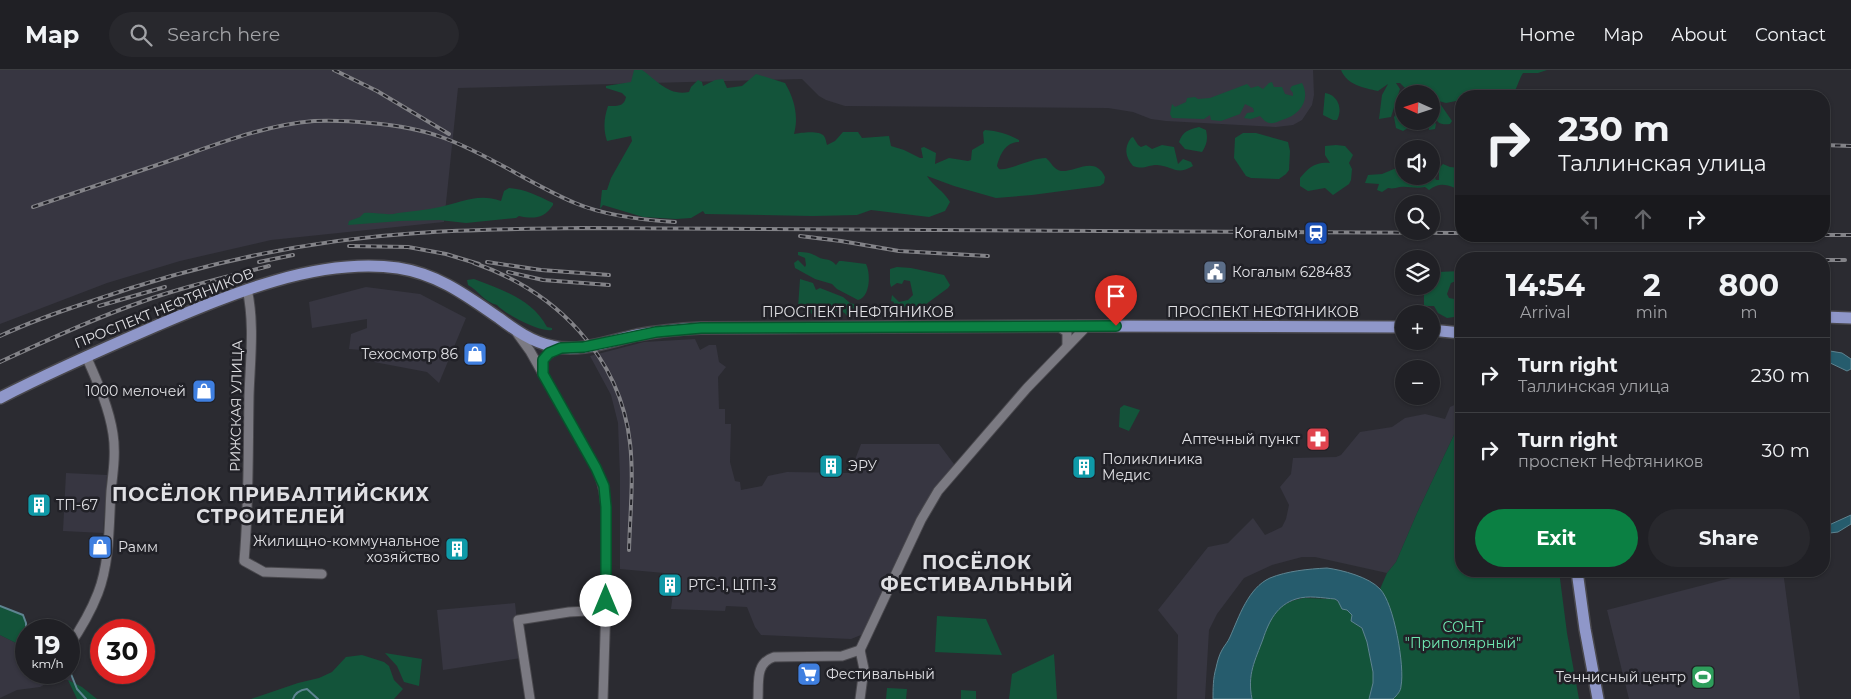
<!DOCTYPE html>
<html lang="en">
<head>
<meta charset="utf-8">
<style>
	:root { --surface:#202025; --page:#28282d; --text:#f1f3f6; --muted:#a2a3a7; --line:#3d3e42; --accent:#0b8043 }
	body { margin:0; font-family:Montserrat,sans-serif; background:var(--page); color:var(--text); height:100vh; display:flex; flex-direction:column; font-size:19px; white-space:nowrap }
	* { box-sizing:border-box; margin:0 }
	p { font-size:16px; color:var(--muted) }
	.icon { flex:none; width:28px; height:28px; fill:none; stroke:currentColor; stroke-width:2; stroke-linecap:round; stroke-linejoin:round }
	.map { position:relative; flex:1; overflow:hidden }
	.sheet { position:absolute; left:1455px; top:182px; width:375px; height:325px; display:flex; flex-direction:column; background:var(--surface); border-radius:20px; box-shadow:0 1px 4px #0004,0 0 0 1px var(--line) }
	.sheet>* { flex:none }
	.guide { position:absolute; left:1455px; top:20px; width:375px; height:152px; border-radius:20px; box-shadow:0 1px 4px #0004,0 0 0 1px var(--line); background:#202025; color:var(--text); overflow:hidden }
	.needle { width:32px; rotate:273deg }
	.controls { position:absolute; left:1395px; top:15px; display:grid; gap:10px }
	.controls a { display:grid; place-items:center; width:45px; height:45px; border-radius:50%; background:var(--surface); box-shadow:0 1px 4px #0004,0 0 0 1px var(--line); font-size:25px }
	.speed { position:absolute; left:15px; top:549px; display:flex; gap:10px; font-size:25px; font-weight:700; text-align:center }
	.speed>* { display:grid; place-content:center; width:65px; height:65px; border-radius:50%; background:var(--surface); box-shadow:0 1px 4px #0004,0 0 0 1px var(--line); line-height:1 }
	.speed small { font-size:12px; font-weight:400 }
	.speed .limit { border:8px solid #d22; background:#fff; color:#111 }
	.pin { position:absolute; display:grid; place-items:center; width:42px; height:42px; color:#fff; margin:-51px -21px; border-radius:50% 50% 50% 0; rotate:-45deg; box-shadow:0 0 5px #0007 }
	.pin .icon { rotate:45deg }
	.me { position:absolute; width:55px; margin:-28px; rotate:0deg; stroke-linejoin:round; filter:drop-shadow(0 0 4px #0008) }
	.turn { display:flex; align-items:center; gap:18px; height:105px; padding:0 20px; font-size:22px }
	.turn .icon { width:65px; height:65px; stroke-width:2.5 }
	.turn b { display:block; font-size:35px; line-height:42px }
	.lanes { display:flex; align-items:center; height:48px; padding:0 20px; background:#0003; justify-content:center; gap:25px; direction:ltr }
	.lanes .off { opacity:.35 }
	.eta { display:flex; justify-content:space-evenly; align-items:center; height:85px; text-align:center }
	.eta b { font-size:30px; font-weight:700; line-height:35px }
	.primary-button { display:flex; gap:10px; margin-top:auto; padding:10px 20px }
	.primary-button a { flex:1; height:58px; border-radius:30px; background:var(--accent); color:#fff; font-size:20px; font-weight:700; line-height:58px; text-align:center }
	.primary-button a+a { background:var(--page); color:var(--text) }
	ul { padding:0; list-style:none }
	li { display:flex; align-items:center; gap:15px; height:75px; padding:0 20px; border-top:1px solid var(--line) }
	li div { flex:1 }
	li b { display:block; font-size:19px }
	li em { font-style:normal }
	header { display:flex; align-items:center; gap:30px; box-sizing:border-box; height:70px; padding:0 25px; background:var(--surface); border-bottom:1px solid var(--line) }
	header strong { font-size:24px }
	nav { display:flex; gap:28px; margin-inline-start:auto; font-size:18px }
	.search { width:350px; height:45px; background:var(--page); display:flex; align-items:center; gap:12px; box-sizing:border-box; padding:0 18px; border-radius:28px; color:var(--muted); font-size:19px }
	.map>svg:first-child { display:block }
	.built { fill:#373641 }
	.green { fill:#13543a }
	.water { fill:#265c6d; stroke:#5e8491 }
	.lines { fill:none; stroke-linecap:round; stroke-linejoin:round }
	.stream { stroke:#5e8491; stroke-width:2 }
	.minor-casing { stroke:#49484d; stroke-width:11 }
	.major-casing { stroke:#49484d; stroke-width:14 }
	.minor { stroke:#7b7a82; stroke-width:9 }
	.major { stroke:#8f97c9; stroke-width:11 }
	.rail-casing { stroke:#838388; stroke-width:4 }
	.rail { stroke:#212127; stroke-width:2; stroke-dasharray:5.5; stroke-linecap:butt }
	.route-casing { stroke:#07532c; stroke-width:12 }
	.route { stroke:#0b8043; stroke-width:9 }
	.labels { text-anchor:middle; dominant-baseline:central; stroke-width:5; stroke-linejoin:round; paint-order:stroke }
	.poi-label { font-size:14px; fill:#e0e0e4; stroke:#212127; text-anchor:start }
	.street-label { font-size:14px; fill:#e0e0e4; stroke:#212127 }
	.park-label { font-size:14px; fill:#6fe8b2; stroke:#212127 }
	.district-label { font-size:19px; font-weight:bold; letter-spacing:1px; fill:#e0e0e4; stroke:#212127 }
</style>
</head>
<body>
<header>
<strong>Map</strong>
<div class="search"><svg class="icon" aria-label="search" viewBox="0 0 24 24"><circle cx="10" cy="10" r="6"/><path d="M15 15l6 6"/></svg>Search here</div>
<nav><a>Home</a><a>Map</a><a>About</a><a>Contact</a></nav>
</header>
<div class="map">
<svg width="1851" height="629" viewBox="0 0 1851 629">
	<rect width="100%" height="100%" fill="#2b2b31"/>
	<!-- built -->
	<g class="built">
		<polygon points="0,0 1313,0 1314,25 1312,35 1302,50 1293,55 1276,57 1166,51 1151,49 1133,42 1108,38 845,36 826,30 819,26 802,9 458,18 444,152 271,170 180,191 107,213 0,254"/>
		<polygon points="366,217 420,224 466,248 439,313 427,302 374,292 375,281 349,279 351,264 367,258 367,249 312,258 309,232"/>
		<polygon points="695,269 700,280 709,275 716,275 719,292 726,297 718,307 719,339 725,339 725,354 731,354 730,392 735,411 740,412 741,420 762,416 768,406 787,402 850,403 861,374 939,374 957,398 937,421 873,556 861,565 851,569 761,565 755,557 747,537 726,536 725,541 671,539 673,523 662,521 664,503 620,499 620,406 618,353 611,325 590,286 644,272"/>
		<polygon points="1461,332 1461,350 1417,443 1396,492 1387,503 1315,487 1302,487 1272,495 1244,508 1217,544 1209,560 1205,629 1177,629 1178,565 1158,540 1208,477 1228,473 1253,448 1265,465 1282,457 1286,449 1289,435 1280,417 1291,404 1293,388 1336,387 1341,385 1360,362 1392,357 1405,348 1425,344 1445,349 1450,337"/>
		<polygon points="66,403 107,405 103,463 63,461"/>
		<polygon points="1758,501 1783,501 1800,629 1629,629 1607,540"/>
		<polygon points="515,533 521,588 443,600 437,540"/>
		<polygon points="0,565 26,578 26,602 69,602 69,599 74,613 68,610 54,609 40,617 17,620 0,628"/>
	</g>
	<!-- green -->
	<g class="green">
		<path d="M634,0H642C658,11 668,26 689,22L691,17L698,10L702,12L703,16L715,10L723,9L727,18L742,16L756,4L785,13C794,28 799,46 794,64C800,63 819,60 824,66C826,69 826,72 827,75L835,71L843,62H858L862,68L889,66L891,76L904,80L920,88H923L921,78L924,77L936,83L935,94L949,88L968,91L971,90L972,80L984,73L983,62L985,60C998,61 1008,64 1019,70V72C1006,72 1000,84 997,96L999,99C1009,101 1031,88 1046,88C1051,92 1054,100 1061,101C1076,102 1095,85 1105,107L1104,113L1100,116L1032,125L996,128L954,116L927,106C933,116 944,121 950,132L945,141L929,147L871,140L857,145L813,146L705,144L703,141L691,148L676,149L643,147L603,135L600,139L602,120H607L611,108L632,71L631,66L607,71C603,59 604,48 608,36C617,36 624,37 626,27L622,23L606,18V16L631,12Z"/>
		<path d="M1341,0H1547L1538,3H1523C1518,11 1517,20 1511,26H1461V30L1446,33L1431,29V24L1409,22L1400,13H1396L1400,19L1391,47L1379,49L1382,25L1388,14L1378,21C1364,18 1347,15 1341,0Z"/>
		<path d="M1272,12L1274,17H1282L1285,24L1293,26V23L1290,19L1292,16L1302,13C1311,30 1300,45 1282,50C1279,51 1274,54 1270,53C1266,53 1263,49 1260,46L1251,49L1244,48L1247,43L1254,42L1253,38L1245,34L1240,44L1221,51L1211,50L1210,45L1204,49L1172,48L1170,44L1172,34L1175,37L1186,32L1187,28L1195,27L1198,29L1210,28L1247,14L1251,18L1258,16L1263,19L1269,13Z"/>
		<path d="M1325,23C1338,25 1343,39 1337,50H1333L1323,45Z"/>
		<polygon points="1404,28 1404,51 1431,51 1431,48 1436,54 1435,59 1429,60 1428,55 1426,53 1414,54 1403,61 1396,58 1394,47 1403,36 1400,35"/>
		<path d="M1431,35H1441L1452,51L1450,54C1441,55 1437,54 1434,44L1431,45Z"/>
		<path d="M1199,57L1206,60C1208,69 1207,74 1202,82L1185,79L1179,72C1183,61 1188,60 1199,57Z"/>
		<polygon points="1243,63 1256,63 1288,72 1290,81 1289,100 1286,104 1279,109 1251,108 1246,106 1234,88 1235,68"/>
		<path d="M1133,67L1138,75L1141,77L1146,75L1152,79L1162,75L1174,77L1178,94L1183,89L1191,92L1193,96C1176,106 1173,96 1157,95C1147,95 1144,100 1133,96C1125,87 1124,77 1131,68Z"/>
		<path d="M1336,75L1345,76L1353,85L1349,93L1352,99L1351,110L1349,114L1333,125L1325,118L1308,121L1300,116V108C1308,98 1316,91 1330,93L1325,85V76Z"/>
		<path d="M1443,94L1450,97L1461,98V115L1455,118C1444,114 1439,113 1429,120L1425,117C1416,119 1408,116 1400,117C1395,118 1393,119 1388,118L1382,122L1377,120L1379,114L1365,113L1368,105L1382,104L1399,97L1404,99V106H1431L1432,99L1436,110H1439V98Z"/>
		<path d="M509,118C525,119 538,126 553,133V135C544,149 533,149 519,146L516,148L466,153L439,150L400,151L348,155L349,151L360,147L364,143C376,142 387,146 398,143C412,141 426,140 440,137C463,132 478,123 501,131L504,121Z"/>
		<path d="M798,182C807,182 811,183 818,187C825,191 829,187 836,195L839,191H842L866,194C871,204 870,227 858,230L837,219L832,214L815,209L795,198L794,193L798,190L805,197L806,195L805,188L798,185Z"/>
		<path d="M897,197L911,198L944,205L950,215L948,218L922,237C915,240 908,234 902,238L900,246L897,247L896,243L891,241L894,232L891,231L892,225L899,232L908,230L913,225L910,211L904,210L902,214L897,213L891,217L890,213V199Z"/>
		<polygon points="1435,201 1438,202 1461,201 1461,213 1456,211 1451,213 1447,224 1449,228 1460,230 1460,234 1454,247 1447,248 1438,243 1434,236 1424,236 1424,216 1431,216 1431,202"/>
		<path d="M474,209C502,220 532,229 547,257L552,258V260C540,263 505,244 497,235C484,232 478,220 468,215L467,210Z"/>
		<path d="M800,209L813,213L816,220L820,218L843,227L850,233L857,235L861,238L860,240L855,242L853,245L847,246C839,235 830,244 819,245C814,246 813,243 808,243L805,238H798Z"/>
		<polygon points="1124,335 1140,340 1129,361 1119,357 1120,338"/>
		<polygon points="1461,350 1461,501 1559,501 1567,563 1579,629 1393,629 1396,626 1387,532 1380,519 1387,503 1396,492 1417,443"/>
		<path d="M1304,528L1335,529L1352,545L1351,551L1362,558L1367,572L1373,602V613L1369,629H1252C1248,608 1253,591 1261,572C1263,567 1264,562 1266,557C1271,541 1288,530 1304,528Z"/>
		<polygon points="0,536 23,545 26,553 26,578 0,565"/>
		<polygon points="937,546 986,549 1002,585 935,582"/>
		<polygon points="385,583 422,589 419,616 404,612 397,596"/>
		<polygon points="1054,584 1057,629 1009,629 1012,604"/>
		<polygon points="362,585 384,592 389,596 394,610 403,619 394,629 251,629 298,613 319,608 332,602 346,587"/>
		<polygon points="68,610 82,617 97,629 77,629"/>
		<polygon points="887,618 907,619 906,629 886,629"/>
		<polygon points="961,620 976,621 976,629 961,629"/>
	</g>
	<!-- water -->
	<g class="water">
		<polygon points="1824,280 1842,283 1851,289 1851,299 1847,301 1824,290"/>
		<polygon points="1851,445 1851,454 1838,462 1830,463 1829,455"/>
		<path d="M1327,498C1342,500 1369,507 1380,519C1394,533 1405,597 1401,616C1401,621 1397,625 1393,629H1369L1373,613V602L1367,572L1362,558L1351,551L1352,545L1347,540L1342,539L1338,531L1335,529C1323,528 1308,525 1296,529C1277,535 1269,551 1263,569C1255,591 1247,604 1252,629H1213C1213,619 1213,608 1216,598C1217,593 1219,585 1222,580C1224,576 1228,572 1230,567C1239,547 1248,518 1270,508C1287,501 1308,499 1327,498Z"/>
	</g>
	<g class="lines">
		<!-- stream -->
		<g class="stream">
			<polyline points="0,536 23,545 26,553 26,560"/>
			<polyline points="69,599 77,619 86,629"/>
			<path d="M293,629C295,623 300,620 307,619L318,629"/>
		</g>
		<!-- minor casing -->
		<g class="minor-casing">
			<g id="minor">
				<path d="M247,219C255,254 250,292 249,326C248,381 249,436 244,491L264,502L322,504"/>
				<polyline points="1059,257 1067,262 1067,276"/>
				<path d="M517,263L530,281L596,398C610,425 605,455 606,484C606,533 605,581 603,629"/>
				<path d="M542,301C541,287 549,282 561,278"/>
				<path d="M69,576C80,560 91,541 98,523C110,492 109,454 111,421C113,403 116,383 113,364C109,337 97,311 86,286"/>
				<polyline points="860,580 921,450 938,421 1027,318 1087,256"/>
				<polyline points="530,629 518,550 569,542 606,540"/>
				<path d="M758,629C759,612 755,593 774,587L842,586L860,580"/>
				<polyline points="860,629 864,599 860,580"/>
			</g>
		</g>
		<!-- major casing -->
		<g class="major-casing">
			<g id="major">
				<polyline points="1824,247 1851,248"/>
				<polyline points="1431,260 1461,263"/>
				<path d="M0,328C52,301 105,278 158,255C231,224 318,187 398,198C438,204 467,226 499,248C515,260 532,272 552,276C580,283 609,271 637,265C658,261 680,259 701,258L1087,256L1404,257"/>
				<polyline points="1577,501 1585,559 1598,629"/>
			</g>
		</g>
		<!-- minor -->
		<use href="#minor" class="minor"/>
		<!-- major -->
		<use href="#major" class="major"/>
		<!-- rail casing -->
		<g class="rail-casing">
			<g id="rail">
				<polyline points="334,0 377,21 449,64"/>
				<polyline points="1824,75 1851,76"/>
				<path d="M33,137C78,122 124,106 169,91C215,75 264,55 314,51C333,50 351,51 370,53C395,55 420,59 444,68C490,85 530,114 575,133C606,146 642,150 675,152"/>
				<polyline points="1824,165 1851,165"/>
				<polyline points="800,166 841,171 899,181 988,186"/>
				<polyline points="349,176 408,177 446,184 479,194"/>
				<polyline points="1572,189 1580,189"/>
				<polyline points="1824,190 1845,190"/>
				<polyline points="259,192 293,185"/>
				<polyline points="487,192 541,200 609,205"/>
				<path d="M474,193C555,221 620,285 630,373C634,408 630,445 629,480"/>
				<polyline points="508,202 543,210 609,215"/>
				<polyline points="99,236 165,217"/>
				<path d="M0,266C30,252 61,241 92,231C198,194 306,170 418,163C472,159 526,159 581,158L1461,163"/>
				<path d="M0,292C47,270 95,248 144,231C185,216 227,207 269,196"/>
			</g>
		</g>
		<!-- rail -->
		<use href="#rail" class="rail"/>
	</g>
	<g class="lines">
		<!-- route casing -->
		<g class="route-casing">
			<polyline id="route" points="606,531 606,437 604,416 596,398 543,304 543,290 549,283 561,278 584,277 656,262 701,258 1116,256"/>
		</g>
		<!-- route -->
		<use href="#route" class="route"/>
	</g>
	<!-- icons -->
	<defs>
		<g id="station-square" transform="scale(1.25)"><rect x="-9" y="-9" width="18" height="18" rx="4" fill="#1a4fb4" stroke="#212127"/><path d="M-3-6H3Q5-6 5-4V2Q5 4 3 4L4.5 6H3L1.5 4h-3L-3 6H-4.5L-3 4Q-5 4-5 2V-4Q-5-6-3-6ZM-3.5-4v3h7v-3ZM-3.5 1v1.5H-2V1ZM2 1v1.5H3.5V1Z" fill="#fff"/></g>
		<g id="civic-square" transform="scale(1.25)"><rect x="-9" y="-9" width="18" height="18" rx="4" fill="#5c6f8a" stroke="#212127"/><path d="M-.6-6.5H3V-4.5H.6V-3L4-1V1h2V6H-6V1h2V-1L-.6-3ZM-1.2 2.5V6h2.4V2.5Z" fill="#fff"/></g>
		<g id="shop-square" transform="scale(1.25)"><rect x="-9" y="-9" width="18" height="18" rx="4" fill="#3f7fe0" stroke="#212127"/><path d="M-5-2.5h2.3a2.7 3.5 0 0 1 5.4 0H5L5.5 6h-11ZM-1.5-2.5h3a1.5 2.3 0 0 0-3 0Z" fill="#fff"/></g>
		<g id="pharmacy-square" transform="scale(1.25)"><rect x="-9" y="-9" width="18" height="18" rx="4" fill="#e0444e" stroke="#212127"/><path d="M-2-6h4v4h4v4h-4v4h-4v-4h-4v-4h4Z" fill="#fff"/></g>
		<g id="building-square" transform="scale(1.25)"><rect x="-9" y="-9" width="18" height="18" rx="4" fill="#0f9aa8" stroke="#212127"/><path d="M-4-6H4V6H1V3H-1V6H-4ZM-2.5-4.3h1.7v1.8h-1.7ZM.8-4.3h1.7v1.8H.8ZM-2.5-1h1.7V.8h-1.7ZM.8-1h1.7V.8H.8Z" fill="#fff"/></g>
		<g id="supermarket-square" transform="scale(1.25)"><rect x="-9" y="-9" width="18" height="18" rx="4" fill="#3f7fe0" stroke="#212127"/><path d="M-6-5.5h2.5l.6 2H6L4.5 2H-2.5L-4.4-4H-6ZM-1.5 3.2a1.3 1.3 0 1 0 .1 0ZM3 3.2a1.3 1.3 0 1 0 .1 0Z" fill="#fff"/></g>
		<g id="stadium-square" transform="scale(1.25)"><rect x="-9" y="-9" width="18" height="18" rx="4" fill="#2e9e5b" stroke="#212127"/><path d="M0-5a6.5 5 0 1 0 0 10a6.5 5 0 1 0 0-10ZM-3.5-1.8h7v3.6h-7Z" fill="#fff"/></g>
	</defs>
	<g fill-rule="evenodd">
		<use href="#station-square" x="1316" y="163"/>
		<use href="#civic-square" x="1215" y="202"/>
		<use href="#shop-square" x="475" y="284"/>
		<use href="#shop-square" x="204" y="321"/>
		<use href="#pharmacy-square" x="1318" y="369"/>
		<use href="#building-square" x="831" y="396"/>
		<use href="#building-square" x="1084" y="397"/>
		<use href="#building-square" x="39" y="435"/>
		<use href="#shop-square" x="100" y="477"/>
		<use href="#building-square" x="457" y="479"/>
		<use href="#building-square" x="670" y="515"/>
		<use href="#supermarket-square" x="809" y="604"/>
		<use href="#stadium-square" x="1703" y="607"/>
	</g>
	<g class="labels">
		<!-- poi labels -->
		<g class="poi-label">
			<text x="1298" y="163" text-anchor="end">Когалым</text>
			<text x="1232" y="202">Когалым 628483</text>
			<text x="458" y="284" text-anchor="end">Техосмотр 86</text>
			<text x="186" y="321" text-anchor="end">1000 мелочей</text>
			<text x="1300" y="369" text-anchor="end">Аптечный пункт</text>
			<text x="1102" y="389">Поликлиника<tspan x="1102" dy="16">Медис</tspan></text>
			<text x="848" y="396">ЭРУ</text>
			<text x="56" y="435">ТП-67</text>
			<text x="440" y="471" text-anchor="end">Жилищно-коммунальное<tspan x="440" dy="16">хозяйство</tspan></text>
			<text x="118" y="477">Рамм</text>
			<text x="688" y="515">РТС-1, ЦТП-3</text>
			<text x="826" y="604">Фестивальный</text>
			<text x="1686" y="607" text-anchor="end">Теннисный центр</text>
		</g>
		<!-- street labels -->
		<g class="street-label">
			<text transform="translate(164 238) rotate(-22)">ПРОСПЕКТ НЕФТЯНИКОВ</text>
			<text x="858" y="242">ПРОСПЕКТ НЕФТЯНИКОВ</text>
			<text x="1263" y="242">ПРОСПЕКТ НЕФТЯНИКОВ</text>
			<text transform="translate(236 336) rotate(-89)">РИЖСКАЯ УЛИЦА</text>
		</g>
		<!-- park labels -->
		<g class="park-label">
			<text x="1463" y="557">СОНТ<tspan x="1463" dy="16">"Приполярный"</tspan></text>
		</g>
		<!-- district labels -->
		<g class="district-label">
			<text x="271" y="424">ПОСЁЛОК ПРИБАЛТИЙСКИХ<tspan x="271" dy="22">СТРОИТЕЛЕЙ</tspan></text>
			<text x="977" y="492">ПОСЁЛОК<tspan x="977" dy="22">ФЕСТИВАЛЬНЫЙ</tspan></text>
		</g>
	</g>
</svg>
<div class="controls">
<a><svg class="needle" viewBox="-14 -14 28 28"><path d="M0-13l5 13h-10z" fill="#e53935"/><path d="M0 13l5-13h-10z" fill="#a2a3a7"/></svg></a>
<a><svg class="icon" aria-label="sound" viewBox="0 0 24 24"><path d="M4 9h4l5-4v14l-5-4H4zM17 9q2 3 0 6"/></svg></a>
<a><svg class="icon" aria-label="search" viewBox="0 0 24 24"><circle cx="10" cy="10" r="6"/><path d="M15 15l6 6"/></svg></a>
<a><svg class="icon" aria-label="layers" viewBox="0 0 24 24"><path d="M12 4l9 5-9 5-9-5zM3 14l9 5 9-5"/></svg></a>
<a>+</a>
<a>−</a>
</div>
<div class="speed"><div>19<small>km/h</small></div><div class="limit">30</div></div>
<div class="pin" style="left:1116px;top:256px;background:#d93025"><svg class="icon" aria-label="arrive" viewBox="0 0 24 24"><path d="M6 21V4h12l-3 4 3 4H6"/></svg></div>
<svg class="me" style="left:606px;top:531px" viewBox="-20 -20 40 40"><circle r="19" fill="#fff"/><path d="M0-13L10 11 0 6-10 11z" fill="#0b8043"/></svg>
<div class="guide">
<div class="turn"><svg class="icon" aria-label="right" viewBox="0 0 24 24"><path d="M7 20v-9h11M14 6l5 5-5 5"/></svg><div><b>230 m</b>Таллинская улица</div></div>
<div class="lanes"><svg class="icon off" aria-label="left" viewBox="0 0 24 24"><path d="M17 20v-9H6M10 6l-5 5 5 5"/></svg><svg class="icon off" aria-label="ahead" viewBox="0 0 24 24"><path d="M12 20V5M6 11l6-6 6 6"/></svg><svg class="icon" aria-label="right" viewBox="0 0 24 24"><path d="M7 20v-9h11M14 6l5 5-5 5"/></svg></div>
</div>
<section class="sheet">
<div class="eta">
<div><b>14:54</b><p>Arrival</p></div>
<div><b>2</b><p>min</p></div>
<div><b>800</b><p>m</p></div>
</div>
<ul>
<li><svg class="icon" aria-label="right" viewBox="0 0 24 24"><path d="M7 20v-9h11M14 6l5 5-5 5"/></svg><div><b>Turn right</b><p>Таллинская улица</p></div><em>230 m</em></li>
<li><svg class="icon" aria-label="right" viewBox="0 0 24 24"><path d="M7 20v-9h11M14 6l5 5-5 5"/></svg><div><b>Turn right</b><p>проспект Нефтяников</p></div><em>30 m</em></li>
</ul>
<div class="primary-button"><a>Exit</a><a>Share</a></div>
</section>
</div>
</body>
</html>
